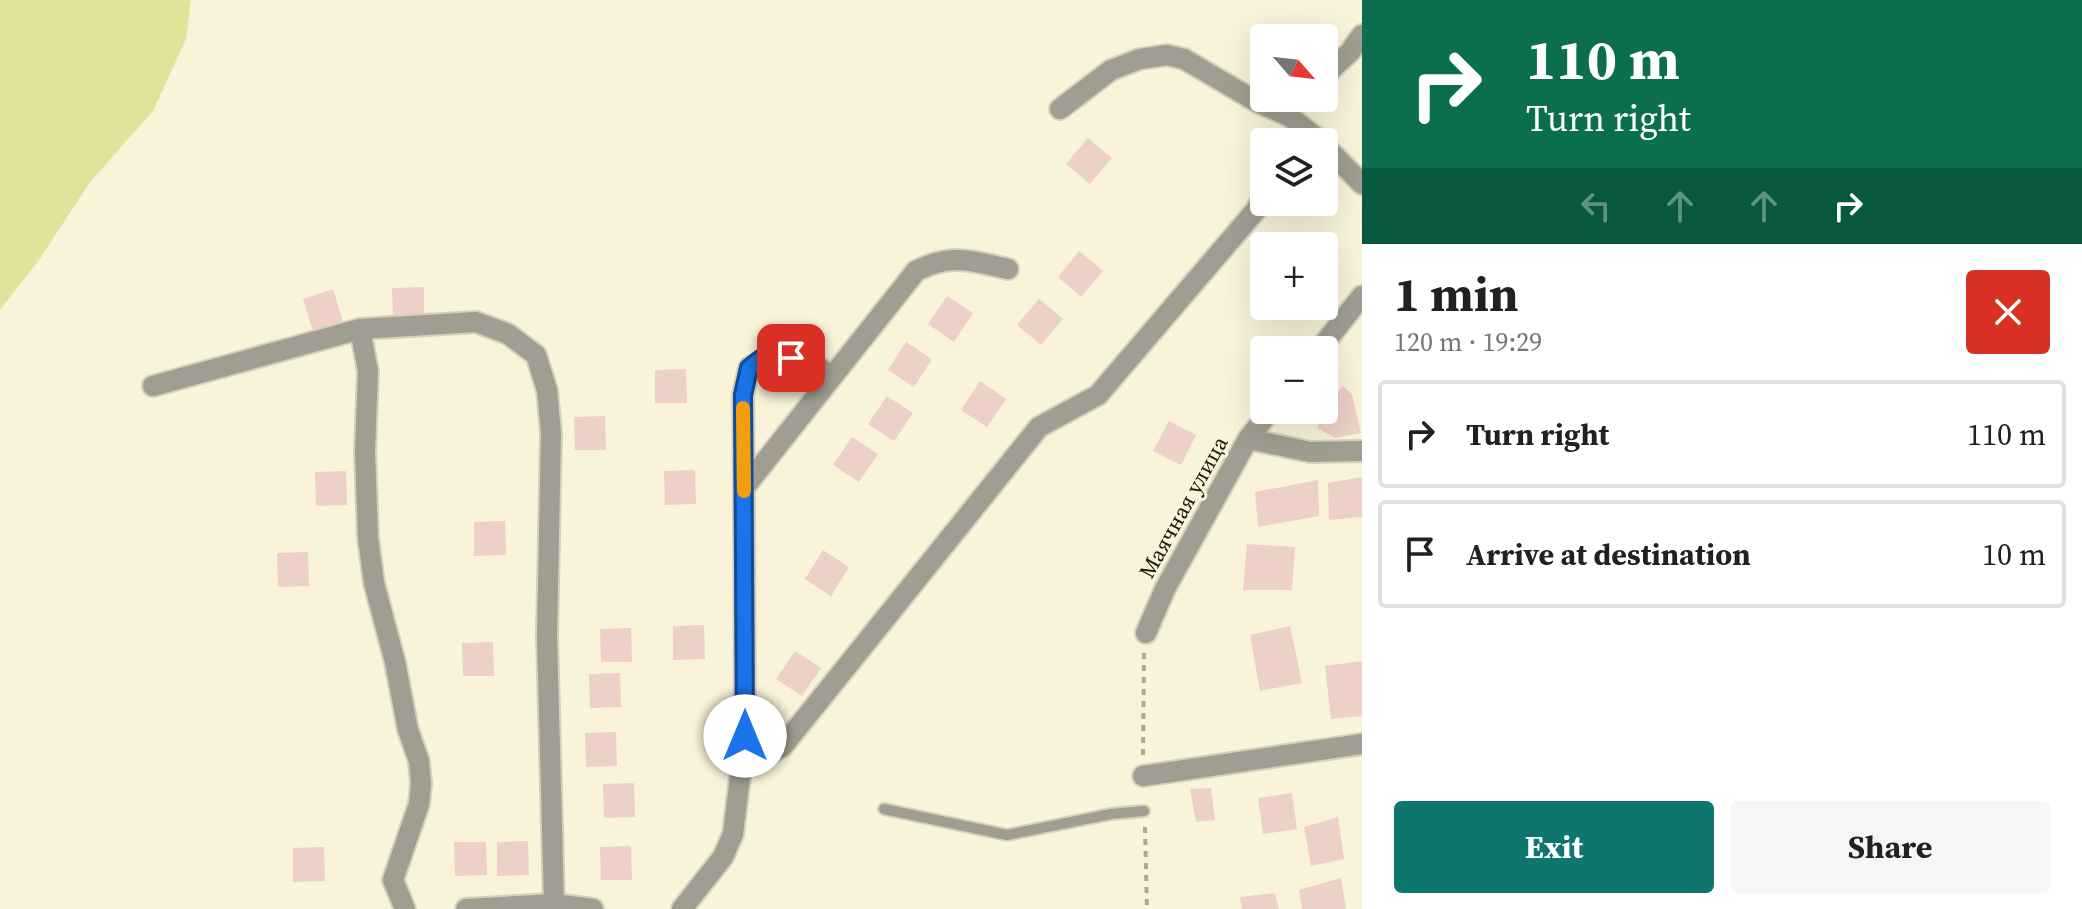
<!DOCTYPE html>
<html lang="en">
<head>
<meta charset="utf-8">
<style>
	:root { --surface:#fff; --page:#f6f6f6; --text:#202124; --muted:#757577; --line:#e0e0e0; --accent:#0f766e }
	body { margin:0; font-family:"Source Serif 4",serif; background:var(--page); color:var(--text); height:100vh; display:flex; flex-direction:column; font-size:30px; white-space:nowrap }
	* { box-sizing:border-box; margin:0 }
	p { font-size:26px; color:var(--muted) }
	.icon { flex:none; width:44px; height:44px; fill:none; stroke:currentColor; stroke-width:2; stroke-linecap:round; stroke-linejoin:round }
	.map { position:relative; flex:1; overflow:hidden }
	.sheet { display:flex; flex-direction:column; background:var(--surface); width:720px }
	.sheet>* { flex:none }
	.banner { background:#0b6e4f; color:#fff; overflow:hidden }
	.needle { width:52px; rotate:118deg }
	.buttons { position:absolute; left:1250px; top:24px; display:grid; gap:16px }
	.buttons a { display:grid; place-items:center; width:88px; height:88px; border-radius:8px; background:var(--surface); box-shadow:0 8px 32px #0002; font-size:40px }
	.pin { position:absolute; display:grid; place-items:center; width:68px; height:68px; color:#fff; margin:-34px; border-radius:16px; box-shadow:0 4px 12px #0006 }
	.me { position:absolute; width:88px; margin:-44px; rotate:0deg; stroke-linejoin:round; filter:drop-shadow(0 0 6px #0008) }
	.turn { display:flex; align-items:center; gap:28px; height:168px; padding:0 32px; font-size:36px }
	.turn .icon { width:104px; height:104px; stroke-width:2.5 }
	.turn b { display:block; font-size:56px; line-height:68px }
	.lanes { display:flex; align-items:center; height:76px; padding:0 32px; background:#0003; justify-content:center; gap:40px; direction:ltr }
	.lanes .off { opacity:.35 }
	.round { display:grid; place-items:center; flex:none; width:84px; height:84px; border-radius:8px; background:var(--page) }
	.headline { display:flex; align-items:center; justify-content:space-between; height:136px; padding:0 32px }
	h1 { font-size:48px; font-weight:700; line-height:60px }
	.cta { display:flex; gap:16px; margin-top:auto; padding:16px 32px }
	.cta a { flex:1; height:92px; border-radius:8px; background:var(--accent); color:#fff; font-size:32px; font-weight:700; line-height:92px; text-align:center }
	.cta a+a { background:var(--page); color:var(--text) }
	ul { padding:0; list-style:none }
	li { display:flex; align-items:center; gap:24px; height:108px; margin:0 16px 12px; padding:0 16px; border:4px solid var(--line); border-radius:8px }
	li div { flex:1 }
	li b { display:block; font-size:30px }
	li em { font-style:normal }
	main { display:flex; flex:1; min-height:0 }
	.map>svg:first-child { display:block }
	.green { fill:#e0e49a }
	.building { fill:#edd0c8 }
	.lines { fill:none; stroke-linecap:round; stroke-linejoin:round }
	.service-casing { stroke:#d4d0b9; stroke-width:14 }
	.minor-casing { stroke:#d4d0b9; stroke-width:24 }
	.path { stroke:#aca894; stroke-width:4; stroke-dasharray:6 6; stroke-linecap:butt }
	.service { stroke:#a09d92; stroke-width:10 }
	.minor { stroke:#a09d92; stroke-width:20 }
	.route-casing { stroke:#114b97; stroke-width:20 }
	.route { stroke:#1a73e8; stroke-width:14 }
	.slow { stroke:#f59e0b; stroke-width:14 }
	.labels { text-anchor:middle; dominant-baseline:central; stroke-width:6; stroke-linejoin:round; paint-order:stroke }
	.street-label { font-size:22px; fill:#1a180f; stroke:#f8f3d9 }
</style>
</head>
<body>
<main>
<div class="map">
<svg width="1362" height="909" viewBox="0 0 1362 909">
	<rect width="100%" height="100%" fill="#f8f3d9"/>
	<!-- green -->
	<polygon class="green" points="0,0 191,0 186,39 153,111 90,182 39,260 0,310"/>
	<!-- building -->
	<g class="building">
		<polygon points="1088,138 1112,158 1090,184 1066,164"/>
		<polygon points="1079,251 1103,271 1081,297 1058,277"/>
		<polygon points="424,287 424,321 393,322 392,288"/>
		<polygon points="333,289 343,322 313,331 303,299"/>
		<polygon points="947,296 973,313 954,342 928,324"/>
		<polygon points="1039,299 1063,319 1041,345 1017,325"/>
		<polygon points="906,342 932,359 914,387 888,370"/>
		<polygon points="686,369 687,403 655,403 655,370"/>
		<polygon points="980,381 1006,399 987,427 961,410"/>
		<polygon points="1342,386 1352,394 1361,433 1335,438 1317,428"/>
		<polygon points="887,396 913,413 894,441 868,424"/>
		<polygon points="605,416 606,450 575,450 574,417"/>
		<polygon points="1169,421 1196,435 1181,465 1153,451"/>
		<polygon points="852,437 878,454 859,482 833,465"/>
		<polygon points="695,470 696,504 665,505 664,471"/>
		<polygon points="346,471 347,505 316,506 315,472"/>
		<polygon points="1362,477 1362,517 1329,520 1328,483"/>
		<polygon points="1318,480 1319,516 1258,527 1255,492"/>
		<polygon points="505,521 506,555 474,556 474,522"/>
		<polygon points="1247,544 1295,547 1292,590 1243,590"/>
		<polygon points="823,550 849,567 831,596 805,579"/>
		<polygon points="308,552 309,586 278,587 277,553"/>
		<polygon points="704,625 705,659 673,660 673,626"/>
		<polygon points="1290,626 1302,683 1260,691 1250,635"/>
		<polygon points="631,628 632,662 601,662 600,629"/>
		<polygon points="493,642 494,676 463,676 462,643"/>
		<polygon points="795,651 821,668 802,696 776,679"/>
		<polygon points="1362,661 1362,716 1331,719 1325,666"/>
		<polygon points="620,673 621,707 590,708 589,674"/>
		<polygon points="616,732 617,766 586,767 585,733"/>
		<polygon points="634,783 635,817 604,818 603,784"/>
		<polygon points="1211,788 1215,820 1196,822 1190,789"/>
		<polygon points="1292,793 1297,829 1263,834 1258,798"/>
		<polygon points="1338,817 1344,859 1311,866 1304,827"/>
		<polygon points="528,841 529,875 497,876 497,842"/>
		<polygon points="454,842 486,842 487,875 455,876"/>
		<polygon points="631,846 632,880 601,880 600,847"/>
		<polygon points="324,847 325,881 293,882 293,848"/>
		<polygon points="1341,878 1346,909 1302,909 1299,890"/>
		<polygon points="1275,893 1279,909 1242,909 1240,897"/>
	</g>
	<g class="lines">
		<!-- service casing -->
		<g class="service-casing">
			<polyline id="service" points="884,809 1007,835 1111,814 1144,811"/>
		</g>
		<!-- minor casing -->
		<g class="minor-casing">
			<g id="minor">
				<polyline points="1324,76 1350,52 1362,35"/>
				<polyline points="1060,109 1111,70 1140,59 1167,55 1184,59 1257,102 1289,116 1322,142"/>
				<polyline points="1324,145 1362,184"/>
				<polyline points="360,329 368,371 365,451 368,538 374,583 395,662 408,730 419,761 421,784 419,804 393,880 405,909"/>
				<polyline points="1319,350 1362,296"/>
				<polyline points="153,386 360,329 476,322 508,334 536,355 547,390 551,433 547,636 554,904"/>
				<polyline points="1248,439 1310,452 1362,451"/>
				<path d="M744,488L743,395L749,368C764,357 791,353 810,362C817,365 824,372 831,376"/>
				<polyline points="1146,633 1165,589 1248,439 1271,410"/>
				<polyline points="742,766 782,747 1039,427 1098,395 1256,210 1264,195"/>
				<polyline points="1143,776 1362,744"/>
				<polyline points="466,909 554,904 593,909"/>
				<path d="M682,909L723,857L733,834L745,736L744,488L916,271C951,253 972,261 1008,269"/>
			</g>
		</g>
		<!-- path -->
		<g class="path">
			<polyline points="1143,755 1144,651"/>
			<polyline points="1145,827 1147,909"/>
		</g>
		<!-- service -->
		<use href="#service" class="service"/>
		<!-- minor -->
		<use href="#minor" class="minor"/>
	</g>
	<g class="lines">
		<!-- route casing -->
		<g class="route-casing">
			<polyline id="route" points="745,736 743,395 749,368 762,358 791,358"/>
		</g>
		<!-- route -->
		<use href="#route" class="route"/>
		<!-- slow -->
		<polyline class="slow" points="743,408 744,491"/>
	</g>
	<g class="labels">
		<!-- street labels -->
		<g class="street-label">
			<text transform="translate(1183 507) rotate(-61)">Маячная улица</text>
		</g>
	</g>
</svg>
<div class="buttons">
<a><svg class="needle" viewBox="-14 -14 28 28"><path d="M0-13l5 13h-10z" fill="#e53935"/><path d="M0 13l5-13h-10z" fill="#757577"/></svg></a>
<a><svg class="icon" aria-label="layers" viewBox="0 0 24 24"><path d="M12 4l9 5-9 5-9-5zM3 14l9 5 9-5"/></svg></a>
<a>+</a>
<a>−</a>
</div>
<div class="pin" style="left:791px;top:358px;background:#d93025"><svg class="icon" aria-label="arrive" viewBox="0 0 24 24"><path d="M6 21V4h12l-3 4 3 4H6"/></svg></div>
<svg class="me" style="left:745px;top:736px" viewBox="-20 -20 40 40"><circle r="19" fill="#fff"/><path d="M0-13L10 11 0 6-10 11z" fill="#1a73e8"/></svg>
</div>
<section class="sheet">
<div class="banner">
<div class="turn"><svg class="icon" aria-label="right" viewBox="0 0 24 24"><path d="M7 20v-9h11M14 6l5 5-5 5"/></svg><div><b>110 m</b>Turn right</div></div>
<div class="lanes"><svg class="icon off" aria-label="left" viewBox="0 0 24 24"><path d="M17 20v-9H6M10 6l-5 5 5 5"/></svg><svg class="icon off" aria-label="ahead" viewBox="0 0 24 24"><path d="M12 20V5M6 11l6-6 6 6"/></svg><svg class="icon off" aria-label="ahead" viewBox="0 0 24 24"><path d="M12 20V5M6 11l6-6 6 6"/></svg><svg class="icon" aria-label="right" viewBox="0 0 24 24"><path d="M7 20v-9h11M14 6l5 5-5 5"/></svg></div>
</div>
<div class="headline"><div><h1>1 min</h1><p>120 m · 19:29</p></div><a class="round" style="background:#d93025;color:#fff"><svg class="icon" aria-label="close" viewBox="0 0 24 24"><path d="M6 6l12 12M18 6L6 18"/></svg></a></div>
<ul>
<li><svg class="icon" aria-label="right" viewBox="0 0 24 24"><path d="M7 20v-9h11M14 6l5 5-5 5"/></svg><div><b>Turn right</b></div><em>110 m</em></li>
<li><svg class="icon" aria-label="arrive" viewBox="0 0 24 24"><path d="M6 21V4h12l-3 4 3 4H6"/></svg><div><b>Arrive at destination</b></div><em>10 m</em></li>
</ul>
<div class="cta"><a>Exit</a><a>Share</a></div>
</section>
</main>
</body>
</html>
